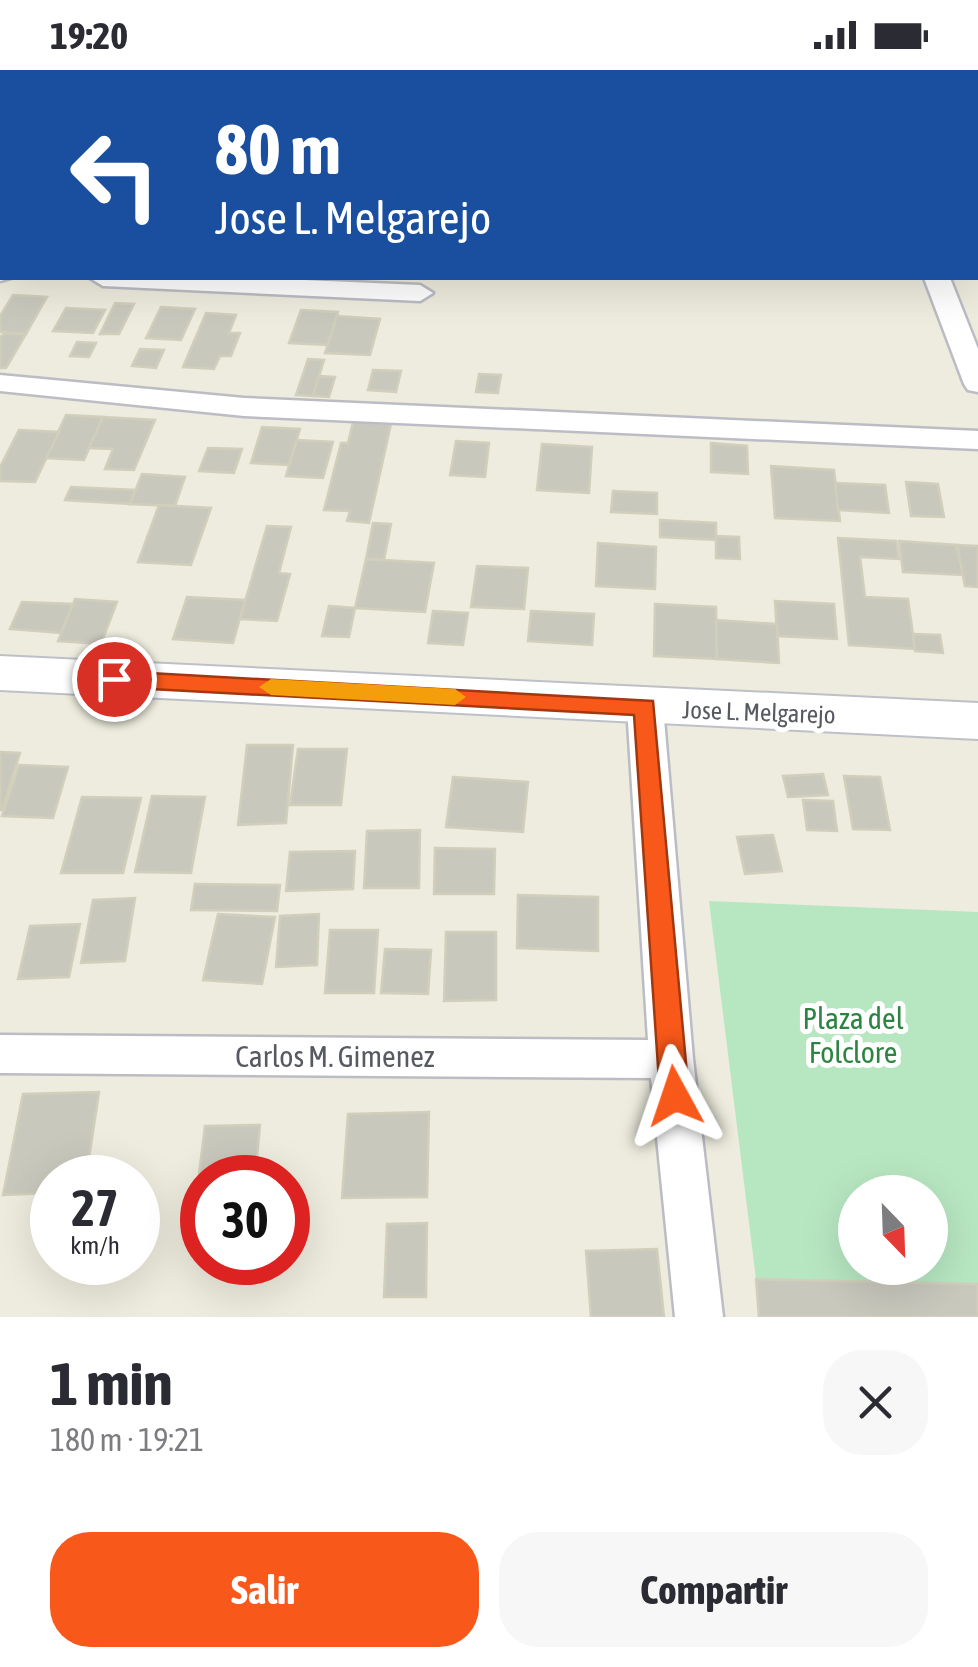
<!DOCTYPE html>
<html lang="es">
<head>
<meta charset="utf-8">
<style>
	:root { --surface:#fff; --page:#f7f7f7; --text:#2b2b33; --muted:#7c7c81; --accent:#f85819 }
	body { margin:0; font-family:"Asap Condensed",sans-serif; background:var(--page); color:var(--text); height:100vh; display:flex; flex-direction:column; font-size:38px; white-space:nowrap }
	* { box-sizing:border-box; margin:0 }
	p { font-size:32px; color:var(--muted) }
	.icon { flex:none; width:55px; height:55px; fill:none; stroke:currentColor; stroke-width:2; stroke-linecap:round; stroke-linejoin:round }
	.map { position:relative; height:1247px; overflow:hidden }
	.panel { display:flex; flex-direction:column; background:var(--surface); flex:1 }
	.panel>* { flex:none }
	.guide { position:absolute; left:0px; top:0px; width:980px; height:210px; box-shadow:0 10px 40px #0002; background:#1a4fa0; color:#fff; overflow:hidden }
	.needle { width:65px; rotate:157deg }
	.tools { position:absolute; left:838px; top:1105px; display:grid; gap:20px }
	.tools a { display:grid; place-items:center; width:110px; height:110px; border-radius:50%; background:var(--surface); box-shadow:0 10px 40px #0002; font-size:50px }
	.speed { position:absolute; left:30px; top:1085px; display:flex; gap:20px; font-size:50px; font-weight:700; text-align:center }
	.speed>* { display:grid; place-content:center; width:130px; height:130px; border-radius:50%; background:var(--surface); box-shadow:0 10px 40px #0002; line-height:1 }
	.speed small { font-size:25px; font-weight:400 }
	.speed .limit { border:15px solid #d22; background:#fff; color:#111 }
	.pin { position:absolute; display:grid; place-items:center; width:85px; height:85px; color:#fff; margin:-42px; border:5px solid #fff; border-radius:50%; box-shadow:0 2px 10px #0007 }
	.me { position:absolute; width:110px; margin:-55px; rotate:355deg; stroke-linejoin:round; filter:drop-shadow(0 0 8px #0008) }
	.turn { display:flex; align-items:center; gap:35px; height:210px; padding:0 50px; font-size:45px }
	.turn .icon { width:130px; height:130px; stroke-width:2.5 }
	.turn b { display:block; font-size:70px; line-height:85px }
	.round { display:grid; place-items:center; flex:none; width:105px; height:105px; border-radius:40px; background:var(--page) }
	.headline { display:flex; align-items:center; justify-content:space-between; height:170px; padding:0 50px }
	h1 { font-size:60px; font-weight:700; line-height:75px }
	.primary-button { display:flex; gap:20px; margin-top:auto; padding:20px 50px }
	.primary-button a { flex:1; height:115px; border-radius:40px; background:var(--accent); color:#fff; font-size:40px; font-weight:700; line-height:115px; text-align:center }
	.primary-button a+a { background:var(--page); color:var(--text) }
	.status { display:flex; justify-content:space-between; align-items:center; height:70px; padding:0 50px; background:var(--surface); direction:ltr }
	.status svg { height:28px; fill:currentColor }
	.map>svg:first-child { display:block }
	.green { fill:#b7e7c1; fill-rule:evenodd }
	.building { fill:#c9c8bd; stroke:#d1cfbc; stroke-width:2.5 }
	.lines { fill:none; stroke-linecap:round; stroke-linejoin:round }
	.lane-casing { stroke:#bcbdc4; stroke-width:4 }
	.street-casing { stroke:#bcbdc4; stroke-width:5 }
	.secondary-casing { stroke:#bec0c8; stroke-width:4 }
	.lane { fill:#fff; fill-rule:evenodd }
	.street { fill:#fff; fill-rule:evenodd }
	.secondary { fill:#fff; fill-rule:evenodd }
	.route { fill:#f85819; stroke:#a13910; stroke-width:2.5 }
	.slow { fill:#f59e0b }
	.labels { text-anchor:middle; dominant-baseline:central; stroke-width:10; stroke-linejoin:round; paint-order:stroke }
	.street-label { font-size:25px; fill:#575a61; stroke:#fff }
	.near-park-label { font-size:30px; fill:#2d8442; stroke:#fff }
	.near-street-label { font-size:30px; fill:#575a61; stroke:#fff }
</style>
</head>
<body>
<div class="status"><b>19:20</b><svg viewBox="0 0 49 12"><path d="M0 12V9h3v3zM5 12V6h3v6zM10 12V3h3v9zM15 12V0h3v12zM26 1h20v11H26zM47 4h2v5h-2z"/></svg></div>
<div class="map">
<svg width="978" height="1247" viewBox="0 0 978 1247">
	<rect width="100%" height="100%" fill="#edecde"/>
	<!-- green -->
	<path class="green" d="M709,831L978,842V1214L756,1209ZM855,1122H930V1198H855Z"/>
	<!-- building -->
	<g class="building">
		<polygon points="13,225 47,227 26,264 0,262 0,246"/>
		<polygon points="115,233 134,234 119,264 100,264"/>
		<polygon points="161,237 195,239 181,270 146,268"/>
		<polygon points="66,238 105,240 93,263 53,261"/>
		<polygon points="301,240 338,242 328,275 289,273"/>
		<polygon points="206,243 236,245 229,263 240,263 231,286 220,286 214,299 183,297"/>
		<polygon points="337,246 380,249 370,285 325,283"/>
		<polygon points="5,263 26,264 6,298 0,298 0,267"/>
		<polygon points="77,272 96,273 89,287 70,286"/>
		<polygon points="140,279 164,280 156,298 132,296"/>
		<polygon points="308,289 324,290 313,326 296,325"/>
		<polygon points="373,300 401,301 396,322 368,320"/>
		<polygon points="479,304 501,305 498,323 476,322"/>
		<polygon points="319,306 335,307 329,327 313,326"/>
		<polygon points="66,345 103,347 84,390 46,388"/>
		<polygon points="103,347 155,350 134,400 105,399 113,379 89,378"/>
		<polygon points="353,352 391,354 369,453 347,451 350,441 324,440 341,373 348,373"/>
		<polygon points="262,357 300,359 289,395 251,393"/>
		<polygon points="19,360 59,362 35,412 0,411 0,397"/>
		<polygon points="297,370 333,372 323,408 286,406"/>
		<polygon points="456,371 489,373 485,407 450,405"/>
		<polygon points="711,373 747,376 748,404 711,402"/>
		<polygon points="542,374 592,377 589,423 537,420"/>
		<polygon points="208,378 242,379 234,403 199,401"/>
		<polygon points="771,396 834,400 840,451 775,448"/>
		<polygon points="142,404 185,407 175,436 130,434"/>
		<polygon points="906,412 938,414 944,447 911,446"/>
		<polygon points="835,413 885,415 889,443 838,440"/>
		<polygon points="71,417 135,420 130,434 65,430"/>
		<polygon points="613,421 657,423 657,444 611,442"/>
		<polygon points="159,435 211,438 191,495 138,492"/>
		<polygon points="660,450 716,453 716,470 660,467"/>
		<polygon points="373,453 391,454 384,490 366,489"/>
		<polygon points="267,456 291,457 279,503 290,504 277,551 240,549"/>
		<polygon points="716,466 739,467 740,489 716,488"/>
		<polygon points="838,468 896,471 899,489 860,487 865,527 908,529 915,579 849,575"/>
		<polygon points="899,471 957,475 963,505 903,502"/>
		<polygon points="598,473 656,477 655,519 596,516"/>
		<polygon points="957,475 978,476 978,517 965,516"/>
		<polygon points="366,489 434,493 425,542 355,538"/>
		<polygon points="477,496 528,498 524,539 471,537"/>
		<polygon points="187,527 245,530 233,573 173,569"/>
		<polygon points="75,529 117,532 101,574 58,571"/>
		<polygon points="775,531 834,534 837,569 777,566"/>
		<polygon points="22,532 73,534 61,563 10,559"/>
		<polygon points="655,534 716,537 717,589 654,586"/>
		<polygon points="329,536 355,538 349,567 322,566"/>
		<polygon points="433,541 468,543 463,575 428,573"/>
		<polygon points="531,541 594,544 592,575 528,571"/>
		<polygon points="716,550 777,554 779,593 717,589"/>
		<polygon points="913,564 940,565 943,583 915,581"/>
		<polygon points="247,675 293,675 286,753 238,755"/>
		<polygon points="298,679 347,679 341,735 290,735"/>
		<polygon points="0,682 20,683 2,740 0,740"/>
		<polygon points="19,695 68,697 53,748 2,746"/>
		<polygon points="823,704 828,725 788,727 783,706"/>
		<polygon points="844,706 880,707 890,760 853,759"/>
		<polygon points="453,707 528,712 523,762 446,757"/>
		<polygon points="152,726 205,727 191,803 135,802"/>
		<polygon points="82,727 141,728 123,803 61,803"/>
		<polygon points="803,730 833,731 837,761 807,760"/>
		<polygon points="420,760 419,818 364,818 367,761"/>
		<polygon points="773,765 782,801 745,804 737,767"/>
		<polygon points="435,778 495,779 494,824 434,824"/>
		<polygon points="355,781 353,819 286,821 290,782"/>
		<polygon points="195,814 280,815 277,841 191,840"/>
		<polygon points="518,825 598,827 598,881 517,878"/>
		<polygon points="135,828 125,891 81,893 93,830"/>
		<polygon points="218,844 275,847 262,914 203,910"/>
		<polygon points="319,844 317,895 276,897 280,846"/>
		<polygon points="80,854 69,907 18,909 30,856"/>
		<polygon points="330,860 378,860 374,923 325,923"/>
		<polygon points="446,862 496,862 496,930 444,931"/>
		<polygon points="385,879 431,880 428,924 381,923"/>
		<polygon points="99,1022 86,1108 52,1108 52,1123 3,1125 23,1024"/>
		<polygon points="429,1042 427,1127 342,1128 348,1044"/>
		<polygon points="260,1055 255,1108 202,1108 198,1112 205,1056"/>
		<polygon points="427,1153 426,1227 384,1227 387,1154"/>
		<polygon points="657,1179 664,1247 591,1247 586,1181"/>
		<polygon points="756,1209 978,1214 978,1247 759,1247"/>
	</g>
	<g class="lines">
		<!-- lane casing -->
		<g class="lane-casing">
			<polygon id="lane" points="0,0 6,0 0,5"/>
		</g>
		<!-- street casing -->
		<g class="street-casing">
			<g id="street">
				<rect x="0" y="9" width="2" height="12"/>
				<polygon points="0,195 2,208 11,208 0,211"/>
				<polygon points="90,208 257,208 420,215 433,223 420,231 103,216"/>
				<polygon points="924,208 950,208 978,279 978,322 968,320 964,314"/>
				<polygon points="0,305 244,328 978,361 978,379 244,346 0,321"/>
				<polygon points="645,624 657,628 663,637 693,989 723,1247 675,1247 651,1008 0,1003 0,965 648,970 627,637 633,628"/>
			</g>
		</g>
		<!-- secondary casing -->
		<g class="secondary-casing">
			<polygon id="secondary" points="0,586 978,633 978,669 0,620"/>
		</g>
		<!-- lane -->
		<use href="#lane" class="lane"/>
		<!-- street -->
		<use href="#street" class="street"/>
		<!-- secondary -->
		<use href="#secondary" class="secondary"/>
	</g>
	<!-- route -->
	<polygon class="route" points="114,601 653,631 689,1026 685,1035 675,1039 665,1035 660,1026 634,645 114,617 102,609"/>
	<!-- slow -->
	<polygon class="slow" points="271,609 455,619 466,627 455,635 271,625 259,617"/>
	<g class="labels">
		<!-- street labels -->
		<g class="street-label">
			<text transform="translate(759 642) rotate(2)">Jose L. Melgarejo</text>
		</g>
		<!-- near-park labels -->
		<g class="near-park-label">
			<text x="853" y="948">Plaza del<tspan x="853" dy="34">Folclore</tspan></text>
		</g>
		<!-- near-street labels -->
		<g class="near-street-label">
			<text x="335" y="986">Carlos M. Gimenez</text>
		</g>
	</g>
</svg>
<div class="tools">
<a><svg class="needle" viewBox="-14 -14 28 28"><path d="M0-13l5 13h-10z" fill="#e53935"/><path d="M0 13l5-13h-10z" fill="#7c7c81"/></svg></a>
</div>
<div class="speed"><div>27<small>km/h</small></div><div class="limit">30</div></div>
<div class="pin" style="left:114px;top:609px;background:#d93025"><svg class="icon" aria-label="arrive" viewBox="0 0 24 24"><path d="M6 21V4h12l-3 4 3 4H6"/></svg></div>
<svg class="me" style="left:675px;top:1026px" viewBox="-20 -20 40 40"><path d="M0-17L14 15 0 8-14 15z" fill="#f85819" stroke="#fff" stroke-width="4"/></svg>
<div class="guide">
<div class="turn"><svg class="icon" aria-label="left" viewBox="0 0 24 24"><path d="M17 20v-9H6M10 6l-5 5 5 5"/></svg><div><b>80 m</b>Jose L. Melgarejo</div></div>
</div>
</div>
<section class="panel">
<div class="headline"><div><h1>1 min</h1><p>180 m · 19:21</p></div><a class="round"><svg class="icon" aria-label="close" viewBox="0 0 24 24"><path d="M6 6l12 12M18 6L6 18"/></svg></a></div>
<div class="primary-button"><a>Salir</a><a>Compartir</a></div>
</section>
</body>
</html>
